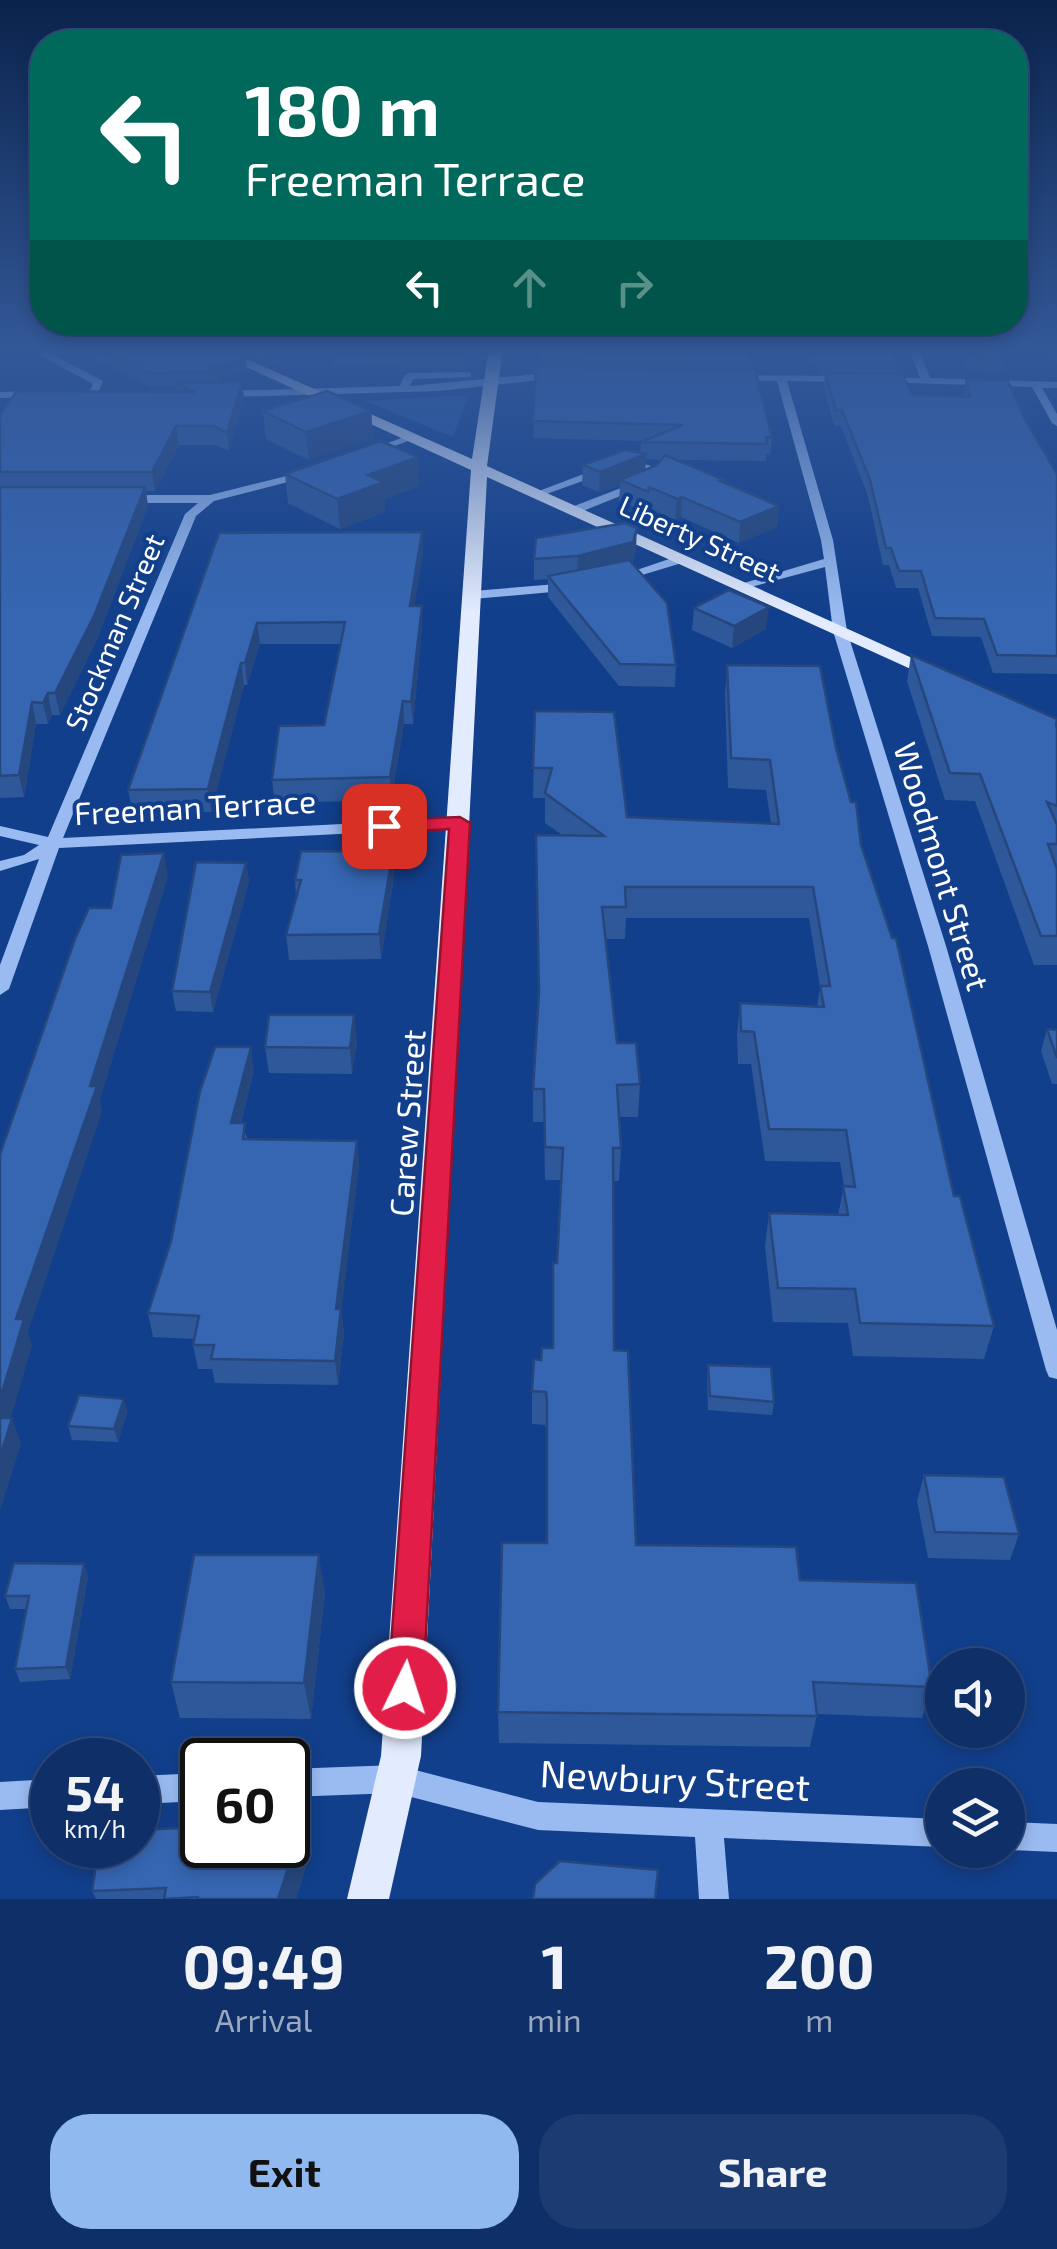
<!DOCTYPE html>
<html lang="en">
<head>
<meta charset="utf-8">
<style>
	:root { --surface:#0e2f68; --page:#1c3b71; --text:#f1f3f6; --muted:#9ba9c0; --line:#2e4a7c; --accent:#90b9f0 }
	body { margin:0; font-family:"Exo 2",sans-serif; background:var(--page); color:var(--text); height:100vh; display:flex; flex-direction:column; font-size:38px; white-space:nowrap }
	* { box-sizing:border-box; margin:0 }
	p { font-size:32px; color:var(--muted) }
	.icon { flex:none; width:55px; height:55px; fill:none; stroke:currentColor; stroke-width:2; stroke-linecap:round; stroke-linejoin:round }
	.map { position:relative; height:1899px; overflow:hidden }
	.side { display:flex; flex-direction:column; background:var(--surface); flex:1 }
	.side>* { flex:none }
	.top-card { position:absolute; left:30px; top:30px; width:998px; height:305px; border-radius:40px; box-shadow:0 5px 15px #0003,0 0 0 2px var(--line); background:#00695c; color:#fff; overflow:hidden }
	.buttons { position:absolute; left:925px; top:1648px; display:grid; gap:20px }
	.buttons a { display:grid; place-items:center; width:100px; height:100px; border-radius:50%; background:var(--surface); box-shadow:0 5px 15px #0003,0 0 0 2px var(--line); font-size:50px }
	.speed { position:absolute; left:30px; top:1738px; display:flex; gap:20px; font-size:50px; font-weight:700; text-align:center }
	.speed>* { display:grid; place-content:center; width:130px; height:130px; border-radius:50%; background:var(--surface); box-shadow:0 5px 15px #0003,0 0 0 2px var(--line); line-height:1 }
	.speed small { font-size:25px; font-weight:400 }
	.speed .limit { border:5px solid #111; border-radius:15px; background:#fff; color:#111 }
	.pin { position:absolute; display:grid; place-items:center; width:85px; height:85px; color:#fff; margin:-42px; border-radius:20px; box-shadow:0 5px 15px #0006 }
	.me { position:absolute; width:110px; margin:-55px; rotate:4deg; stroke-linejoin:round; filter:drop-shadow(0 0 8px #0008) }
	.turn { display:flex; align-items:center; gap:35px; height:210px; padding:0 50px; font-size:45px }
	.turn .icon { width:130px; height:130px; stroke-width:2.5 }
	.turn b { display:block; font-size:70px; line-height:85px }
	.lanes { display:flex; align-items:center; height:95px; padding:0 50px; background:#0003; justify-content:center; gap:50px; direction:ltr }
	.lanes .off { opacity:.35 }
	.eta { display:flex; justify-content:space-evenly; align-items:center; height:170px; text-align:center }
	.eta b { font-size:60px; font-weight:700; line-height:70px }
	.primary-button { display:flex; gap:20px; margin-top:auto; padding:20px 50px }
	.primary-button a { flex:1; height:115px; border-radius:40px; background:var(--accent); color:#111; font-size:40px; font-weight:700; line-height:115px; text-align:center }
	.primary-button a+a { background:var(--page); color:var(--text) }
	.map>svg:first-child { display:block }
	.green { fill:#2458aa }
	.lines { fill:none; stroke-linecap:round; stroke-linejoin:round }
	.minor { fill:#99bbf1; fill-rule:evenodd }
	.major { fill:#e3ecff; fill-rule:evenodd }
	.wall { fill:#2e5899; fill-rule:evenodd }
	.shaded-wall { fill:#26477d }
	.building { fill:#3666b2; stroke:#26477d; stroke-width:2.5 }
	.route { fill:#e11d48; stroke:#92132f; stroke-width:2.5 }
	.labels { text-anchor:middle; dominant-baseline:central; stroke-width:8; stroke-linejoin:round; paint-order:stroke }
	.far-street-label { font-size:28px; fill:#fff; stroke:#123f8b }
	.street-label { font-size:32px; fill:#fff; stroke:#123f8b }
	.near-street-label { font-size:38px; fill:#fff; stroke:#123f8b }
</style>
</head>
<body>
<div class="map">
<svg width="1057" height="1899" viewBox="0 0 1057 1899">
	<rect width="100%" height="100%" fill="#123f8b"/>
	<!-- green -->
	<polygon class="green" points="468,395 453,437 365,401 467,395"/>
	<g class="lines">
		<!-- minor -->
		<g class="minor">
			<polygon points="236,348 248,348 232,357 226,357 226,353"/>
			<polygon points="909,348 919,348 930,378 1057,382 1057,388 1042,388 1057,414 1057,426 1052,423 1032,387 879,382 878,380 883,377 920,378"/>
			<polygon points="38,350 44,350 103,381 97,396 88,394 93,384 38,354"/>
			<polygon points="467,372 471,373 471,377 413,379 410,386 557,372 562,375 557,378 439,391 224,397 219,394 224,391 400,386 404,376 409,373"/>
			<polygon points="729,375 847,376 852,379 847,382 787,381 833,540 847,631 946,946 1057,1330 1057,1379 1049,1377 1046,1370 928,946 833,631 825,567 740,590 734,586 824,559 821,540 777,381 733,380 728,377"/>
			<polygon points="0,392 38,391 43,394 38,397 0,398"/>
			<polygon points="407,436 416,438 373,454 363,452"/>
			<polygon points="623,459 664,469 655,482 573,515 569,514 569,508 647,478 651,471 624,466 541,496 531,494"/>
			<polygon points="307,471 313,474 311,476 214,501 196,516 63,838 460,818 468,823 460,828 59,848 9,989 0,995 0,965 39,859 0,871 0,861 24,855 39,845 0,836 0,826 48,837 185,514 198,503 126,503 120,499 126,495 210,495"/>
			<polygon points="681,555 685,556 685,562 619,582 613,578"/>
			<polygon points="569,583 575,587 574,590 473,599 467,595 473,591"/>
			<polygon points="396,1765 538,1802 942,1819 942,1847 724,1838 729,1899 699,1899 695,1837 538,1830 396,1793 288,1797 288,1769"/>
			<polygon points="202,1773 202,1801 138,1804 138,1776"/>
			<polygon points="52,1779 52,1807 0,1810 0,1782"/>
			<polygon points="1008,1822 1057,1824 1057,1852 1007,1850"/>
		</g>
		<!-- major -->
		<polygon class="major" points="205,348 222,348 472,459 489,348 503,348 487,466 952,676 942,682 935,680 487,477 421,1756 389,1899 347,1899 381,1756 471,470"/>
	</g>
	<!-- wall -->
	<g class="wall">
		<polygon points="73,348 221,348 246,359 247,371 218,379 218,383 242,382 244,400 229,451 216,445 179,445 155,491 146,491 148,506 98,637 60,715 52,715 48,724 36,724 24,797 0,798 0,414 177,392 176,386 150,386"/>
		<polygon points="244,348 470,348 465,367 332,366 332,359 293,359 270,365 245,354"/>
		<path d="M539,348L751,363L750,370L772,437L770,455L766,454V461L677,460L724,480V483L779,506L777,527L739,543L681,517L675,520L648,507L647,512L619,501L620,485L599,492L582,485L583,465L640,453L641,442L643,441L533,438ZM646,459L662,460L657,465L645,470Z"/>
		<polygon points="804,348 890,348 897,365 896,374 913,395 964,396 966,379 1025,419 1057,474 1057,674 993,673 981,637 932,636 918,588 896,588 889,565 883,565 868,496 841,426 834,426 824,388 825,373 820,373 817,362 809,362"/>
		<polygon points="957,348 1000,348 1004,356 1002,371 967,370"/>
		<polygon points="1045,348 1057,348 1057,366"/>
		<polygon points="263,411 371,411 373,439 309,460 266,439"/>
		<polygon points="285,474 419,486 385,499 385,512 340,529 288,503"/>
		<polygon points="219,533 423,552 414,606 422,606 422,628 413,724 404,724 391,800 275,803 272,780 324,725 340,644 260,644 247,685 244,685 211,812 133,813 128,790"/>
		<polygon points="636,549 632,564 676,665 675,687 619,686 548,597 548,579 534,580 534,559"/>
		<polygon points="694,608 766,629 732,648 692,630"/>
		<polygon points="911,655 1057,719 1057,965 1034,965 975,801 945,800 907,681"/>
		<polygon points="727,665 836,748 954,1196 994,1326 984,1359 853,1356 848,1323 773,1322 765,1246 769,1213 838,1215 844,1186 840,1162 765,1161 751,1064 738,1064 737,1035 740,1003 817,1007 820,987 809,918 626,918 625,939 606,939 617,1043 640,1084 638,1117 619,1117 621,1148 619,1181 613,1181 614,1350 636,1545 800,1580 932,1687 922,1718 817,1714 810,1747 499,1743 498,1712 546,1543 547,1434 545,1425 532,1424 532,1391 541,1360 552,1348 561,1180 545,1180 544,1122 533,1122 533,1089 562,835 545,823 545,798 533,798 535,711 627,817 771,824 766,790 728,788 725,694"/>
		<polygon points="393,852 394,877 381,959 289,960 286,935 296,897 295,880"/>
		<polygon points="246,863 249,882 213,1012 176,1011 172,991"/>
		<polygon points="1047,1029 1057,1030 1057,1084 1052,1084 1041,1051"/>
		<polygon points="357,1041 352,1074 269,1073 265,1047"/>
		<polygon points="254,1070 241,1123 248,1139 357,1141 359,1165 341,1309 344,1333 338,1385 215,1383 212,1369 198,1369 193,1345 194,1339 153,1337 148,1313"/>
		<polygon points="708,1365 774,1402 772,1415 708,1410 707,1379"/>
		<polygon points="124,1399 127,1412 118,1442 72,1440 68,1426"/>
		<polygon points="924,1475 1019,1534 1010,1560 928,1558 917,1501"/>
		<polygon points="84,1564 88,1577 70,1679 20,1682 15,1669 26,1609 10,1609 5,1596"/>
		<polygon points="325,1592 311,1719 180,1718 171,1682"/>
		<polygon points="303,1823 309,1857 296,1899 96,1899 92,1891"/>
	</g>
	<!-- shaded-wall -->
	<g class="shaded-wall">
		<polygon points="287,348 292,348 293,359 270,365 269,352"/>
		<polygon points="467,348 470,348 465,367 465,354"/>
		<polygon points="246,359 247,371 218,379 217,372 209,368"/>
		<polygon points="242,382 244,400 229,451 227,433"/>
		<polygon points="371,411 373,439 309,460 306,432"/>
		<polygon points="176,426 179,445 155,491 152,472"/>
		<polygon points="646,454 645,474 620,480 620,485 599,492 600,472"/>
		<polygon points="418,457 419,486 385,499 385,512 340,529 337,499 368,475"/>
		<polygon points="145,487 148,506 98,637 60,715 55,693"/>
		<polygon points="682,497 681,517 675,520 677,499"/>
		<polygon points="779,506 777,527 739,543 740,522"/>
		<polygon points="637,528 636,549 632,563 577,577 578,556"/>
		<polygon points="422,532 423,552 411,628 410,606"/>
		<polygon points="422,606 422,628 413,724 411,702"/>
		<polygon points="769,607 766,629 732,648 734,626"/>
		<polygon points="257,623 260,644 247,685 245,663"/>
		<polygon points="241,663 244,685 211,812 208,789"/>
		<polygon points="48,693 52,715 48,724 43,703"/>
		<polygon points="403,701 404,724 391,800 390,777"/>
		<polygon points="32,702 36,724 24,797 19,775"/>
		<polygon points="393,852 394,877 381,959 379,934"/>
		<polygon points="164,853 168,877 100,1100 102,1112 28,1332 32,1346 3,1444 0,1434 0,1399 16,1319"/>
		<polygon points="246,863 249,882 213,1012 210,992"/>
		<polygon points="354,1015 357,1041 352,1074 350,1048"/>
		<polygon points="251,1047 254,1070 235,1146 231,1123"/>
		<polygon points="357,1141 359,1165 341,1315 341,1309 344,1333 338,1385 335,1361 336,1309"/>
		<polygon points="124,1399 127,1412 118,1442 114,1429"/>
		<polygon points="12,1418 21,1444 0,1511 0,1457"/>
		<polygon points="319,1555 325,1592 311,1719 304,1683"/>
		<polygon points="84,1564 88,1577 70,1679 66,1667"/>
		<polygon points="303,1823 309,1857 296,1899 278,1899"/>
	</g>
	<!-- building -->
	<g class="building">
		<polygon points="96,348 221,348 246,359 209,368 217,372 149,373"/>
		<polygon points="258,348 287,348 269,352"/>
		<polygon points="333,348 467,348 465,354 331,353"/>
		<polygon points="539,348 746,348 751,363 538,360"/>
		<polygon points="808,348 890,348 897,365 821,364 818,353 810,353"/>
		<polygon points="966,348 1000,348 1004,356 969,355"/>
		<polygon points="536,367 755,370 772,437 766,437 767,444 641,442 683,425 533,421"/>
		<polygon points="825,373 902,374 913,395 970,397 966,379 1008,381 1025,419 1057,474 1057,656 997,655 984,619 935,618 921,571 899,571 891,548 886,548 870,480 842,410 836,410"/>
		<polygon points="242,382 227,433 214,426 176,426 152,472 0,472 0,414 17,391 195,392 176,383"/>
		<polygon points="327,391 371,411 306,432 263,411"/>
		<polygon points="381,441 418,457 368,475 384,482 337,499 285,474"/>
		<polygon points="625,450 646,454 600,472 583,465"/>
		<polygon points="665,455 724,480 720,481 779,506 740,522 682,497 677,499 649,487 648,492 620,480 657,465"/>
		<polygon points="0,487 145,487 94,616 55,693 48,693 43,703 32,702 19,775 0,776"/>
		<polygon points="625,523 637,528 633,542 578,556 534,559 536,538"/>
		<polygon points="422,532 410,606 422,606 411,702 403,701 390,777 272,780 279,726 324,725 345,622 257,623 245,663 241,663 208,789 128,790 219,533"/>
		<polygon points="629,560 667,603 676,665 620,664 548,576"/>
		<polygon points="729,590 769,607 734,626 694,608"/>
		<polygon points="911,655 1057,719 1056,726 1057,727 1057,806 1047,802 1057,825 1057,844 1048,844 1057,869 1057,936 1041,936 980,774 950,773"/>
		<polygon points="727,665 820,666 836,748 851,802 856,802 861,845 892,938 896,938 954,1196 960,1196 994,1326 860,1323 855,1289 778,1288 769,1213 848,1215 843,1186 855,1187 846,1130 769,1129 754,1032 741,1031 740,1003 824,1007 820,986 830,986 813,887 625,887 626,907 602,907 617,1043 636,1043 640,1084 617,1085 621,1148 613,1148 614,1350 628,1351 636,1545 796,1547 800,1580 916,1583 932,1687 813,1682 817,1716 498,1712 502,1543 547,1543 547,1401 546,1392 532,1391 534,1359 541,1360 542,1348 553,1348 553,1263 557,1263 563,1148 545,1147 544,1089 533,1089 539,992 536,835 604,836 545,793 552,768 533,768 535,711 614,712 627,817 779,824 770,760 731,758"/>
		<polygon points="301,851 393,852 379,934 286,935 301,880 295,880"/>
		<polygon points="164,853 90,1086 97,1086 16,1319 24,1319 0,1399 0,1154 75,939 89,908 111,908 121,855"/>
		<polygon points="196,862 246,863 210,992 172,991"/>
		<polygon points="269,1015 354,1015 350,1048 265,1047"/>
		<polygon points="1047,1029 1057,1030 1057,1058"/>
		<polygon points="215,1047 251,1047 231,1123 245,1123 243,1139 357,1141 336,1309 341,1309 335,1361 211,1359 214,1345 193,1345 199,1316 148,1313 171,1241 200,1091"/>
		<polygon points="708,1365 771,1367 774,1402 710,1396"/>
		<polygon points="79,1395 124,1399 114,1429 68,1426"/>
		<polygon points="0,1418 12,1418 0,1457"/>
		<polygon points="924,1475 1004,1477 1019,1534 935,1532"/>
		<polygon points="194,1555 319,1555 304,1683 171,1682"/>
		<polygon points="14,1563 84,1564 66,1667 15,1669 29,1596 5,1596"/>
		<polygon points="303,1823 278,1899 198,1899 198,1897 164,1899 166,1888 92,1891 99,1845 138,1845 138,1830 202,1827 202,1845 288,1845 288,1824"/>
		<polygon points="560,1861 658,1870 655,1899 533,1899 535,1884"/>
	</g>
	<!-- sky -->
	<linearGradient id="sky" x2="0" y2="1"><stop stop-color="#0a234c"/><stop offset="0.57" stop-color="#335898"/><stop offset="1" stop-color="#335898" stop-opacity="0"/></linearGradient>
	<rect width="1057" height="613" fill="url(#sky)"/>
	<!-- route -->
	<polygon class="route" points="460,817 470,823 423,1688 418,1700 405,1705 393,1700 388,1688 449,829 384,833 373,826 384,820"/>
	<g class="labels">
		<!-- far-street labels -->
		<g class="far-street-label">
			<text transform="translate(700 538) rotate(24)">Liberty Street</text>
			<text transform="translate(114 632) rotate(-67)">Stockman Street</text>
		</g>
		<!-- street labels -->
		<g class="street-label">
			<text transform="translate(195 806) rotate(-3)">Freeman Terrace</text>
			<text transform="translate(943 866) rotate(73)">Woodmont Street</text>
			<text transform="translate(406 1123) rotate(-86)">Carew Street</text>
		</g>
		<!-- near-street labels -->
		<g class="near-street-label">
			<text transform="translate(675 1779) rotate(3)">Newbury Street</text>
		</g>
	</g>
</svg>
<div class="buttons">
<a><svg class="icon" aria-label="sound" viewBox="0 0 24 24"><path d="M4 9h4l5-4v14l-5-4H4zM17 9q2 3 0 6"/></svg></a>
<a><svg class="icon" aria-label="layers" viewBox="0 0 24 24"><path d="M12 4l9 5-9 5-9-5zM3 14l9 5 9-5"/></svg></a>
</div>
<div class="speed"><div>54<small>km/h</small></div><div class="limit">60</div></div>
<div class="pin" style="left:384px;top:826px;background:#d93025"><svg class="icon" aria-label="arrive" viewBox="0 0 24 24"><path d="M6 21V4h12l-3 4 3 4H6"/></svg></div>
<svg class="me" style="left:405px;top:1688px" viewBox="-20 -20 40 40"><circle r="17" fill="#e11d48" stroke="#fff" stroke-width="3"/><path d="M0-11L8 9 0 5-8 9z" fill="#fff"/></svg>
<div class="top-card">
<div class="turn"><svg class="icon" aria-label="left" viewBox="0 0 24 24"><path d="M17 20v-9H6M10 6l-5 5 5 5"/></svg><div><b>180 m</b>Freeman Terrace</div></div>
<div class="lanes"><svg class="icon" aria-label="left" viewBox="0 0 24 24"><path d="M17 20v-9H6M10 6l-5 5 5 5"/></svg><svg class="icon off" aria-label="ahead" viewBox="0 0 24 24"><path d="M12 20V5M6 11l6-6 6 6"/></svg><svg class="icon off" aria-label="right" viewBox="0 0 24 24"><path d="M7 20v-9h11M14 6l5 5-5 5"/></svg></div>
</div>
</div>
<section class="side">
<div class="eta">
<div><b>09:49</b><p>Arrival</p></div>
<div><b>1</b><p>min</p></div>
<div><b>200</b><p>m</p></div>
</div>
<div class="primary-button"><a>Exit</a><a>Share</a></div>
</section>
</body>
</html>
